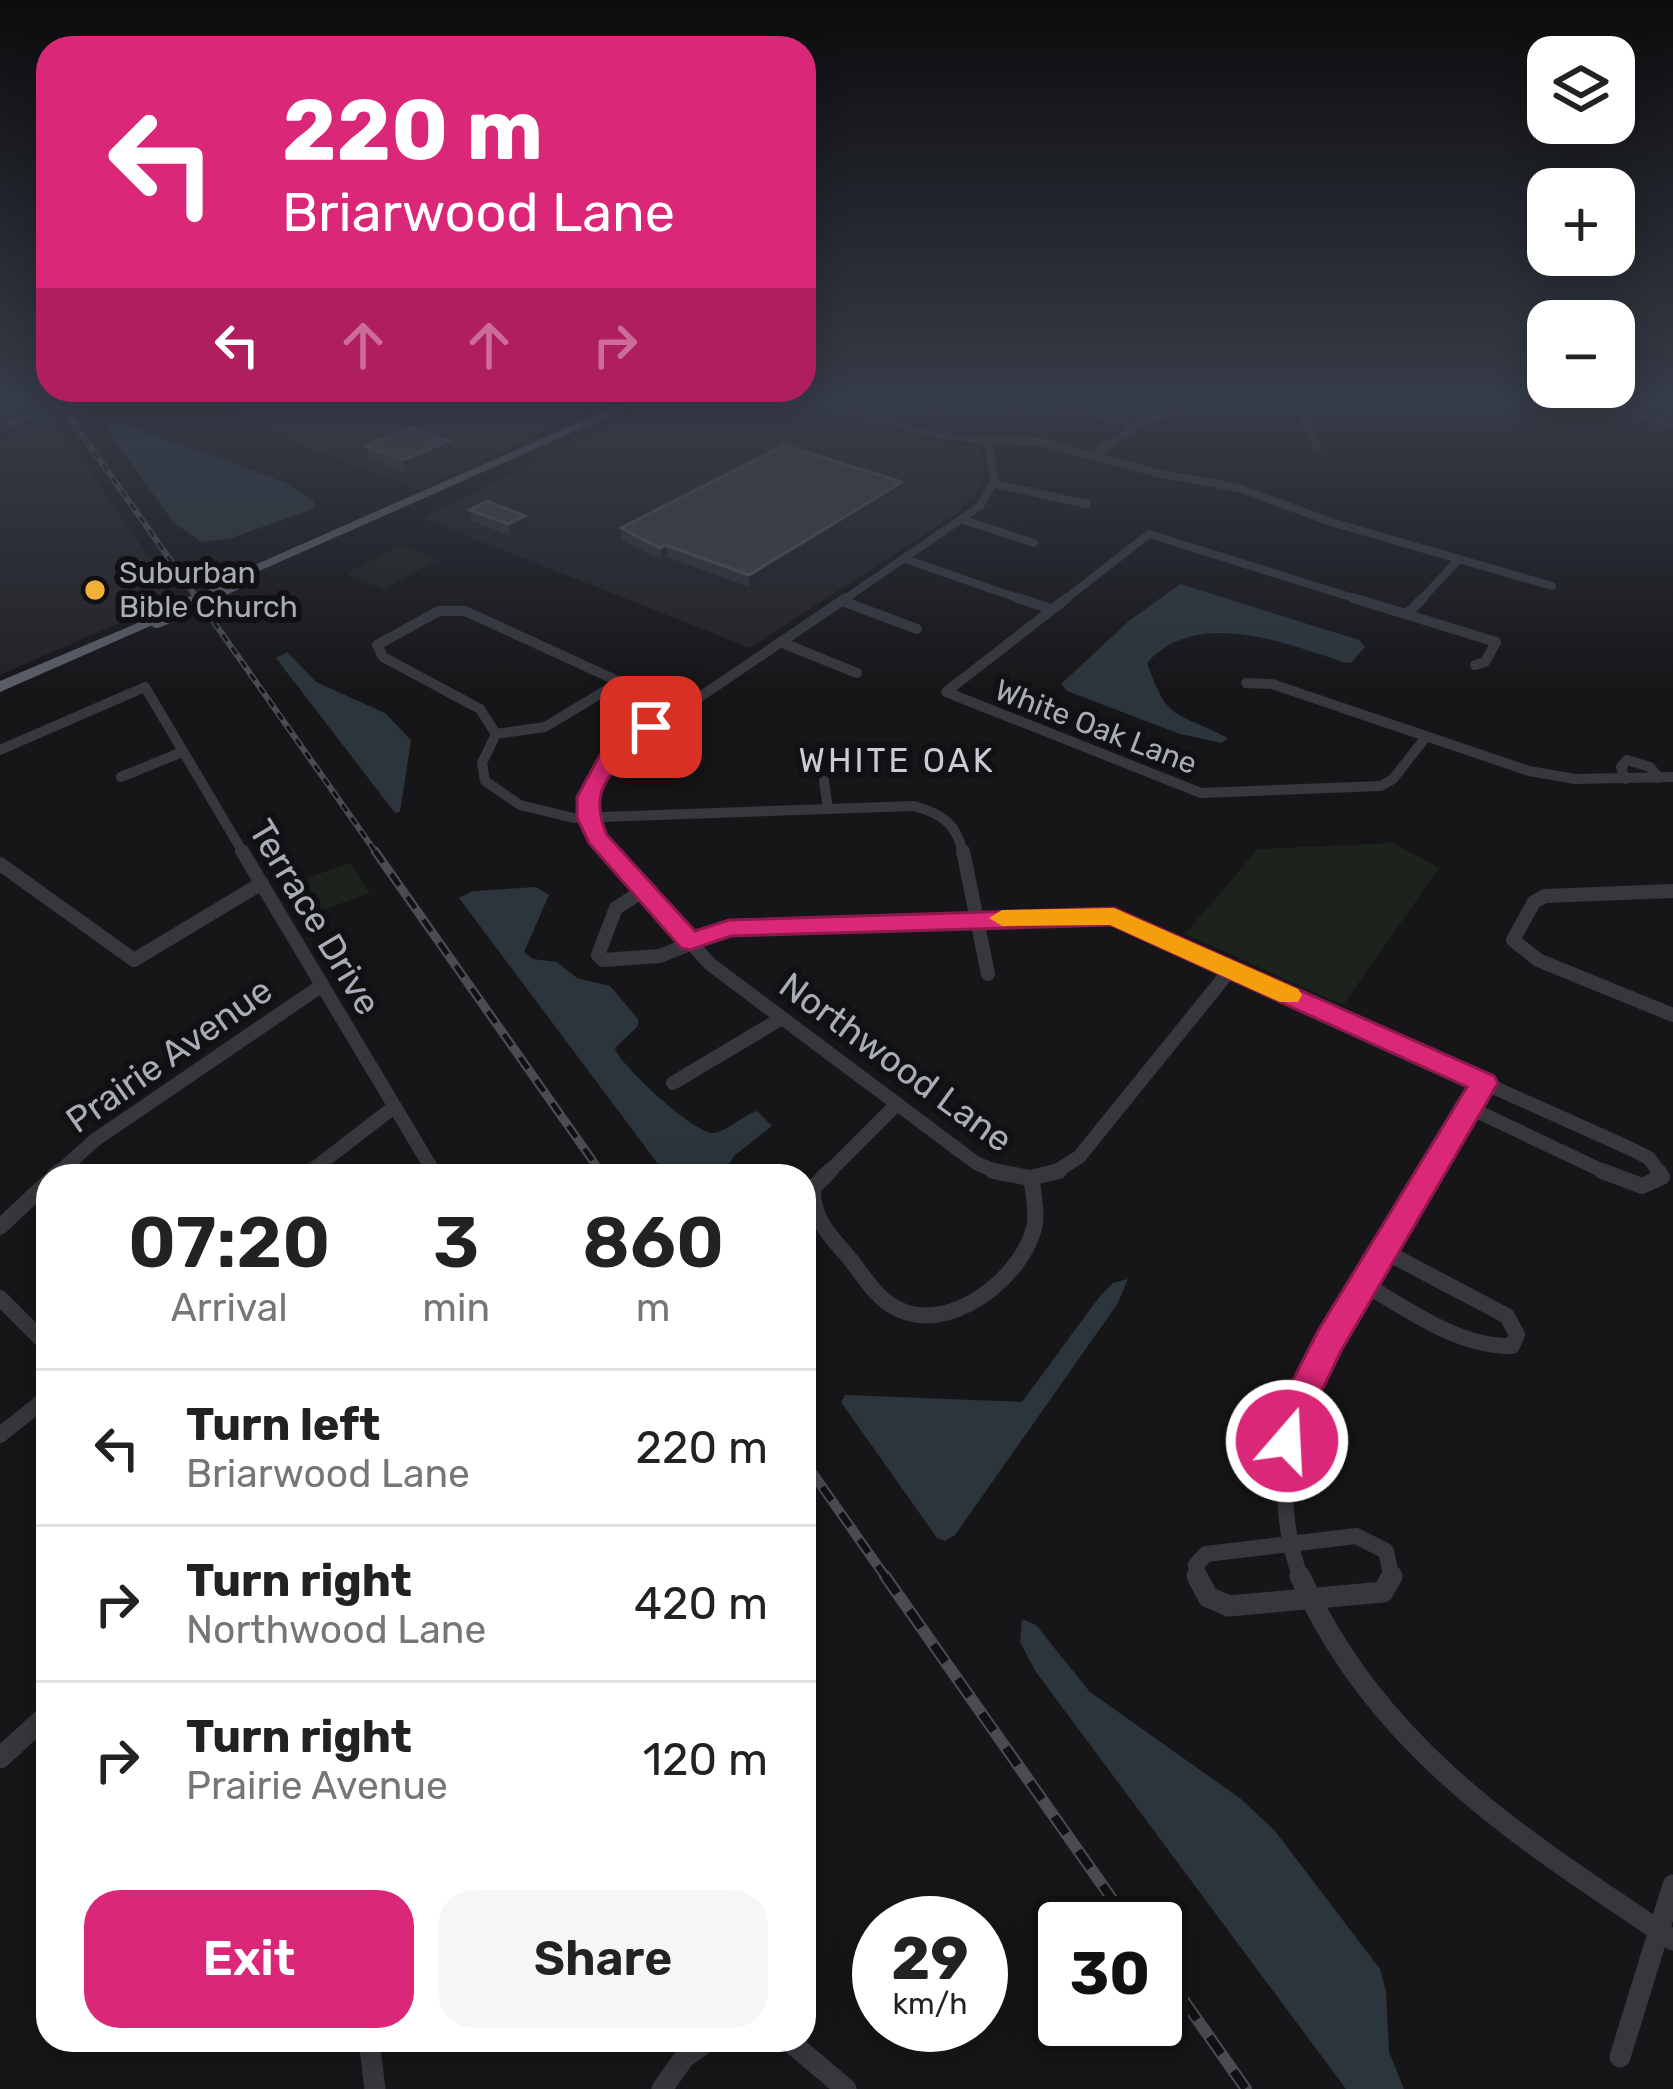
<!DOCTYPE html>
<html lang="en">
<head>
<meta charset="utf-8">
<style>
	:root { --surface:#fff; --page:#f6f6f6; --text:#222; --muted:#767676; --line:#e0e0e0; --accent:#db2777 }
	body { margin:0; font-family:Rubik,sans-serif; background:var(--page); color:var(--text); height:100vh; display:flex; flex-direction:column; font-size:45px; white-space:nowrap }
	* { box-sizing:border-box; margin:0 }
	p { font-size:39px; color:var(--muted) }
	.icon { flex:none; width:66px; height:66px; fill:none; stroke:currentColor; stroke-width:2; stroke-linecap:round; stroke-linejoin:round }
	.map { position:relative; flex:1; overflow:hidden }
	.sheet { position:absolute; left:36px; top:1164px; width:780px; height:888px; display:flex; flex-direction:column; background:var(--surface); border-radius:36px; box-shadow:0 6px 30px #0003 }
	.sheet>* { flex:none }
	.guide { position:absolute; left:36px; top:36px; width:780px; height:366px; border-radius:36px; box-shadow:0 6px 30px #0003; background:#db2777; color:#fff; overflow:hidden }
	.buttons { position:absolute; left:1527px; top:36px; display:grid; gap:24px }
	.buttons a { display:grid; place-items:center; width:108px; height:108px; border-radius:24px; background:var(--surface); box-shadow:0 6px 30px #0003; font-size:60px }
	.speed { position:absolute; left:852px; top:1896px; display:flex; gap:24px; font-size:60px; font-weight:700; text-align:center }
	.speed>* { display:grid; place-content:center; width:156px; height:156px; border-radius:50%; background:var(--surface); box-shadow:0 6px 30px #0003; line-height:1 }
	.speed small { font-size:30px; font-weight:400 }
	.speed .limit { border:6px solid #111; border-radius:18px; background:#fff; color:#111 }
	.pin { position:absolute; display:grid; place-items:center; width:102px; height:102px; color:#fff; margin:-51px; border-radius:24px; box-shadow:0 6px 18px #0006 }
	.me { position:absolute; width:132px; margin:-66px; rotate:19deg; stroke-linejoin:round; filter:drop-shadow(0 0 9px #0008) }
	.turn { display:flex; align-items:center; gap:42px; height:252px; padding:0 48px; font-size:54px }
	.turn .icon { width:156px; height:156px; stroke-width:2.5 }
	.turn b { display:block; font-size:84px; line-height:102px }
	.lanes { display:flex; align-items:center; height:114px; padding:0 48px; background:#0003; justify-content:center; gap:60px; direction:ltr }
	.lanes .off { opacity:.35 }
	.eta { display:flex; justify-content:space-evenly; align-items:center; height:204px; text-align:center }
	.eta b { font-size:72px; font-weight:600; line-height:84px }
	.button { display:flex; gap:24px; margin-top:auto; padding:24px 48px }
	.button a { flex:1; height:138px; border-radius:36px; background:var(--accent); color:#fff; font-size:48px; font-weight:600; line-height:138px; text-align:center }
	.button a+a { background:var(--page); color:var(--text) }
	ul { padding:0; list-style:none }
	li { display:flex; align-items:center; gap:36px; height:156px; padding:0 48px; border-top:3px solid var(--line) }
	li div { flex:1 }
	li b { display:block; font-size:45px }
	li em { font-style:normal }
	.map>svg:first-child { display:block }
	.built { fill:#222225 }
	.green { fill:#1c231d }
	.water { fill:#2c353c }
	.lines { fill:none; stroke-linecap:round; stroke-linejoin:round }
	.stream { stroke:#2c353c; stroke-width:3 }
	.minor-far4 { stroke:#37383d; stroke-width:8 }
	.minor-far3 { stroke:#37383d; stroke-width:10 }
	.minor-far2 { stroke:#37383d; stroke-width:14 }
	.minor-far1 { stroke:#37383d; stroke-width:16 }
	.minor { stroke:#37383d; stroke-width:21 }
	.tertiary { fill:#37383d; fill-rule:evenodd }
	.trunk { fill:#5b5e65; fill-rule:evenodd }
	.rail-far3-casing { stroke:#4a4c52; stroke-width:6 }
	.rail-far2-casing { stroke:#4a4c52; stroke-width:9 }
	.rail-far1-casing { stroke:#4a4c52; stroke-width:10 }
	.rail-casing { stroke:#4a4c52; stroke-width:12 }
	.rail-far3 { stroke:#111113; stroke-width:3; stroke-dasharray:8; stroke-linecap:butt }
	.rail-far2 { stroke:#111113; stroke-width:4.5; stroke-dasharray:14; stroke-linecap:butt }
	.rail-far1 { stroke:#111113; stroke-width:6; stroke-dasharray:16; stroke-linecap:butt }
	.rail { stroke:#111113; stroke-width:8; stroke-dasharray:21; stroke-linecap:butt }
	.trunk-bridge-far1 { stroke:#5b5e65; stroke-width:12 }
	.trunk-bridge { stroke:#5b5e65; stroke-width:16 }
	.wall { fill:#323236 }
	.shaded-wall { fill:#212124 }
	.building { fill:#3f3f44; stroke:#4f5156; stroke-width:3 }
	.route { fill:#db2777; stroke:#8e194d; stroke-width:3 }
	.slow { fill:#f59e0b }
	.poi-dot { fill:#f2b134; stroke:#111113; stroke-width:4.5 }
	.labels { text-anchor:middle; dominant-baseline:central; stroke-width:12; stroke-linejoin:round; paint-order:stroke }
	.far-poi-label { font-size:30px; fill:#a8adb8; stroke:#111113; text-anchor:start }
	.far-street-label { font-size:30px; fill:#a8adb8; stroke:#111113 }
	.far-neighbourhood-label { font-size:33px; letter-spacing:3px; fill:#c9ccd4; stroke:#111113 }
	.street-label { font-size:36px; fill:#a8adb8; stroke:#111113 }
</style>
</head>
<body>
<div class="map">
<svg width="1673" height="2089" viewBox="0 0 1673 2089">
	<rect width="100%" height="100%" fill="#161618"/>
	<!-- built -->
	<g class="built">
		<polygon points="213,399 613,399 419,490 256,427"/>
		<polygon points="660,399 954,399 895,433 978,448 985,470 981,487 956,514 750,648 422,518"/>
		<polygon points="53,421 178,597 0,675 0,440"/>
	</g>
	<!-- green -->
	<g class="green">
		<polygon points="399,545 437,560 383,590 347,574"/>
		<polygon points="1393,843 1439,868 1343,1005 1185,934 1258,849"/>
		<polygon points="350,863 370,893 303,917 285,886"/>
	</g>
	<!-- water -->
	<g class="water">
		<polygon points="123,424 287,483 314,501 313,509 229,539 201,542 173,522 109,432 108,426"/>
		<path d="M1180,584L1359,640L1365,647L1351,663L1343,662C1285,643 1196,607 1147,663C1169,723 1172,709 1228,738L1222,743L1180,734L1067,691L1061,684L1130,620Z"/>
		<polygon points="287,652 316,682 385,713 411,740 400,812 395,813 276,658"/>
		<path d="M536,887L549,895L524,952L533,959L557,962L577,978L610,986L638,1019V1026L615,1048C619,1065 697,1136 714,1133C729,1130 742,1116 757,1111L772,1126L734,1156L722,1176H667L459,898L473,891Z"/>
		<polygon points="1128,1279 1118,1303 955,1535 945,1541 937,1538 841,1402 845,1395 1022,1402 1100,1296 1113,1283"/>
		<polygon points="1022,1619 1036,1625 1090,1692 1241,1799 1275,1831 1380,1969 1386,1991 1389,2052 1404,2089 1346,2089 1036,1672 1020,1642"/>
	</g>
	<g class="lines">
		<!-- stream -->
		<g class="stream">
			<polyline points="79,411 114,399"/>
			<polyline points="0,443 55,417"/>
		</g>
		<!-- minor-far4 -->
		<g class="minor-far4">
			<polyline points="1290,399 1315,399"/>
			<polyline points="1297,400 1317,447"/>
			<polyline points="1047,401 1136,426"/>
			<polyline points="1092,455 1136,426 1198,399"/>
			<polyline points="995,484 1087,504"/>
			<polyline points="963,520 1034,543"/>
			<polyline points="905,559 1026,601"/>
			<polyline points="842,601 980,506 994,482 989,441 1041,442 1156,473 1239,488 1331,522 1552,586"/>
			<polyline points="1063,601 1149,534 1363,601"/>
			<polyline points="1420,601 1459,559"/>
		</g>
		<!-- minor-far3 -->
		<g class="minor-far3">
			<polyline points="1018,598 1048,608"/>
			<polyline points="1067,598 946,692 1201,793 1381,786 1393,779 1426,737"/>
			<polyline points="1353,598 1496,642 1485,662 1475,665"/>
			<polyline points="842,601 917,629"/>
			<polyline points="1408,613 1423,598"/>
			<polyline points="780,642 857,673"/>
			<polyline points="1246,683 1272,684 1529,771 1575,779 1673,777"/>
			<path d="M690,714L465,611H439L377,645L383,657L480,709L496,734L482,763L485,781L520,805L574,818L914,806C943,814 957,824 963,854"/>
			<polyline points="496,734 545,727 618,683"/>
			<polyline points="0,750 145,687 244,854"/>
			<polyline points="121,777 182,752"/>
			<polyline points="1625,779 1621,767 1627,760 1650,767 1659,778"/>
			<polyline points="824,781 828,809"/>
			<path d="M611,854C582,821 586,787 614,755L846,598"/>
		</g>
		<!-- minor-far2 -->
		<g class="minor-far2">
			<polyline points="242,851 435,1174"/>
			<polyline points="608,851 710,964 976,1163 1002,1174"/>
			<polyline points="963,851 988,974"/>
			<polyline points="0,864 134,960 262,883"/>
			<polyline points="643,891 616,908 598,955 603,960 660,956 729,928 1114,917 1629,1148 1649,1158 1660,1174"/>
			<polyline points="1673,891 1545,896 1534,902 1513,940 1538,960 1673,1015"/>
			<polyline points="673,1083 782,1018"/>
			<polyline points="1470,1108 1609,1174"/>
			<polyline points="57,1174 95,1140 321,986"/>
			<polyline points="307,1174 394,1107"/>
			<polyline points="827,1174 897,1104"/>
			<polyline points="1052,1174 1079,1157 1231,969"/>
			<polyline points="1430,1174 1484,1083"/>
		</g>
		<!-- minor-far1 -->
		<g class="minor-far1">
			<polyline points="433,1171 436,1176"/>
			<path d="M830,1171L813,1188C812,1216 827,1233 845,1253C861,1271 874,1297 896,1308C948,1336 1021,1279 1034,1228C1038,1215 1033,1195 1032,1181"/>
			<polyline points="993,1171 1030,1178 1059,1171"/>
			<polyline points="1602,1171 1642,1186 1662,1177 1658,1171"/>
			<polyline points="54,1176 60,1171"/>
			<polyline points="304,1176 311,1171"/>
			<polyline points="0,1227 48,1182"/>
			<path d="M1362,1283C1408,1309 1457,1347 1512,1346L1517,1335L1507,1316L1382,1250"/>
			<polyline points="0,1298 48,1346"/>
			<polyline points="0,1435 48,1397"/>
			<polyline points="1198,1579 1196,1565 1206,1554 1356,1536 1386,1551 1392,1579"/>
			<path d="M1301,1579C1244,1420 1352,1299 1432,1171"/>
		</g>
		<!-- minor -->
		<g class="minor">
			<polyline points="1197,1576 1208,1597 1229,1606 1383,1592 1392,1576"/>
			<path d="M1300,1576C1378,1749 1520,1838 1673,1940"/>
			<polyline points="0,1758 48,1714"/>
			<polyline points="369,2040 375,2089"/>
			<polyline points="788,2040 846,2089"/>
			<polyline points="1620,2057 1673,1885"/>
			<polyline points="662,2089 684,2058 709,2040"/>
		</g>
		<!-- tertiary -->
		<g class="tertiary">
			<polygon points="804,399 818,399 934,432 989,438 994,441 989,444 933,438"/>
			<polygon points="1559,399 1574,399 1673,422 1673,428"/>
		</g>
		<!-- trunk -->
		<g class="trunk">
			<polygon points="632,399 648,399 239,580 227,577"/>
			<polygon points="152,617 164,620 0,692 0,681"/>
		</g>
		<!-- rail-far3 casing -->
		<g class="rail-far3-casing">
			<g id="rail-far3">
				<polyline points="57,399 377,854"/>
				<polyline points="0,426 80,399"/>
			</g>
		</g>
		<!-- rail-far2 casing -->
		<g class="rail-far2-casing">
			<polyline id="rail-far2" points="375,851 602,1174"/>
		</g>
		<!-- rail-far1 casing -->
		<g class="rail-far1-casing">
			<g id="rail-far1">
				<polyline points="600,1171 604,1176"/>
				<polyline points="804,1461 887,1579"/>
			</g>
		</g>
		<!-- rail casing -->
		<g class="rail-casing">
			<g id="rail">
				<polyline points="885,1576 1129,1923"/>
				<polyline points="1161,1968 1246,2089"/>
			</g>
		</g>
		<!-- rail-far3 -->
		<use href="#rail-far3" class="rail-far3"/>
		<!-- rail-far2 -->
		<use href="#rail-far2" class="rail-far2"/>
		<!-- rail-far1 -->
		<use href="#rail-far1" class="rail-far1"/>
		<!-- rail -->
		<use href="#rail" class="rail"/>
		<!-- trunk-bridge-far1 -->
		<polyline class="trunk-bridge-far1" points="199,601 244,580"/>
		<!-- trunk-bridge -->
		<polyline class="trunk-bridge" points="157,620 206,598"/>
	</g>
	<!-- wall -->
	<g class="wall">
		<polygon points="366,446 451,452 406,472 368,458"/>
		<polygon points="902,482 902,494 749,587 667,557 662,560 622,540 621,528"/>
		<polygon points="469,510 527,528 510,536 472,521"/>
	</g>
	<!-- shaded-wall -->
	<g class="shaded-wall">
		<polygon points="449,441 451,452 406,472 403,460"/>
		<polygon points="902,482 902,494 749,587 749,575"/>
		<polygon points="525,516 527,528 510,536 508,524"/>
		<polygon points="666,545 667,557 662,560 660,548"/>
	</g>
	<!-- building -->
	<g class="building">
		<polygon points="411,427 449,441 403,460 366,446"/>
		<polygon points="784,445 902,482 749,575 666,545 660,548 621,528"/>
		<polygon points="487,501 525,516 508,524 469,510"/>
	</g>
	<!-- sky -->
	<linearGradient id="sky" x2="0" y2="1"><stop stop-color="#0c0c0d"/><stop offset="0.58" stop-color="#363c48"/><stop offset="1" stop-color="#363c48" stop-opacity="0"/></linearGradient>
	<rect width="1673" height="691" fill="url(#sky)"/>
	<!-- route -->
	<path class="route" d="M651,721L662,727C630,762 581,777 607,835L695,931L729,920L1114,908L1494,1076L1498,1083L1341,1351L1309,1417L1300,1452L1287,1457L1275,1452L1270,1441L1275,1415L1318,1331L1467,1087L1111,925L731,936L690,950L681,948L589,843L577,818V797L600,755Z"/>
	<!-- slow -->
	<polygon class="slow" points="1114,908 1298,989 1302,995 1298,1002 1280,1002 1110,925 1002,926 989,918 1002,910"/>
	<!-- markers -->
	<circle class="poi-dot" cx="95" cy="590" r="12"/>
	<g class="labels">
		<!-- far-poi labels -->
		<g class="far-poi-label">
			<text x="119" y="573">Suburban<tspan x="119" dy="34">Bible Church</tspan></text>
		</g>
		<!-- far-street labels -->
		<g class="far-street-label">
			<text transform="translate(1096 727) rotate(21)">White Oak Lane</text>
		</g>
		<!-- far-neighbourhood labels -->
		<g class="far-neighbourhood-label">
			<text x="897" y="760">WHITE OAK</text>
		</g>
		<!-- street labels -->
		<g class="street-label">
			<text transform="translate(315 917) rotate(59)">Terrace Drive</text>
			<text transform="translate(169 1055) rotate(-35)">Prairie Avenue</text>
			<text transform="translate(896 1062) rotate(36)">Northwood Lane</text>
		</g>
	</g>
</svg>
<div class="buttons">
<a><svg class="icon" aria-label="layers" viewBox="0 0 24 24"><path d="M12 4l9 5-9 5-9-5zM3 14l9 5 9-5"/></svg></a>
<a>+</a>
<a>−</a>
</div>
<div class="speed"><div>29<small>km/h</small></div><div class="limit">30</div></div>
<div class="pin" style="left:651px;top:727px;background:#d93025"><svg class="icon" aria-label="arrive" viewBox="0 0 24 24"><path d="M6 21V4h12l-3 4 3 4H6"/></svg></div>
<svg class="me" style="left:1287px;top:1441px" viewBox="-20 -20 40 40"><circle r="17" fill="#db2777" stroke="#fff" stroke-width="3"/><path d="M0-11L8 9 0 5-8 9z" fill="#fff"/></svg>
<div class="guide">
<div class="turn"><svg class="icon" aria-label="left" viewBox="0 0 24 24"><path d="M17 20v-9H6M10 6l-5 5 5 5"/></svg><div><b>220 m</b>Briarwood Lane</div></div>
<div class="lanes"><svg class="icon" aria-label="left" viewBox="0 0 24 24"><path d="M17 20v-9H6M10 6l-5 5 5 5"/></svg><svg class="icon off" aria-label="ahead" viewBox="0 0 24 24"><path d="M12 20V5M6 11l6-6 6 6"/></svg><svg class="icon off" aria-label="ahead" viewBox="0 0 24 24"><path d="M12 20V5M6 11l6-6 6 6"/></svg><svg class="icon off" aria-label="right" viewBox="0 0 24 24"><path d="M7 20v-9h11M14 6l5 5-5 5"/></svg></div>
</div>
<section class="sheet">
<div class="eta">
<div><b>07:20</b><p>Arrival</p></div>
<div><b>3</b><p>min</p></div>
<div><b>860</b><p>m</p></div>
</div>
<ul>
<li><svg class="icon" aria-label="left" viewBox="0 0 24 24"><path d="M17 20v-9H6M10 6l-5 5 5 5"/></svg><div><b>Turn left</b><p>Briarwood Lane</p></div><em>220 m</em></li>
<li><svg class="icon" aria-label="right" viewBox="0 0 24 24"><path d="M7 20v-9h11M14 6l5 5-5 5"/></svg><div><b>Turn right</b><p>Northwood Lane</p></div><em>420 m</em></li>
<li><svg class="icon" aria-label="right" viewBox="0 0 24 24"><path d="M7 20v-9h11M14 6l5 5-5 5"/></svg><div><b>Turn right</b><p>Prairie Avenue</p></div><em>120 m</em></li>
</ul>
<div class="button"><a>Exit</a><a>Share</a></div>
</section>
</div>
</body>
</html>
